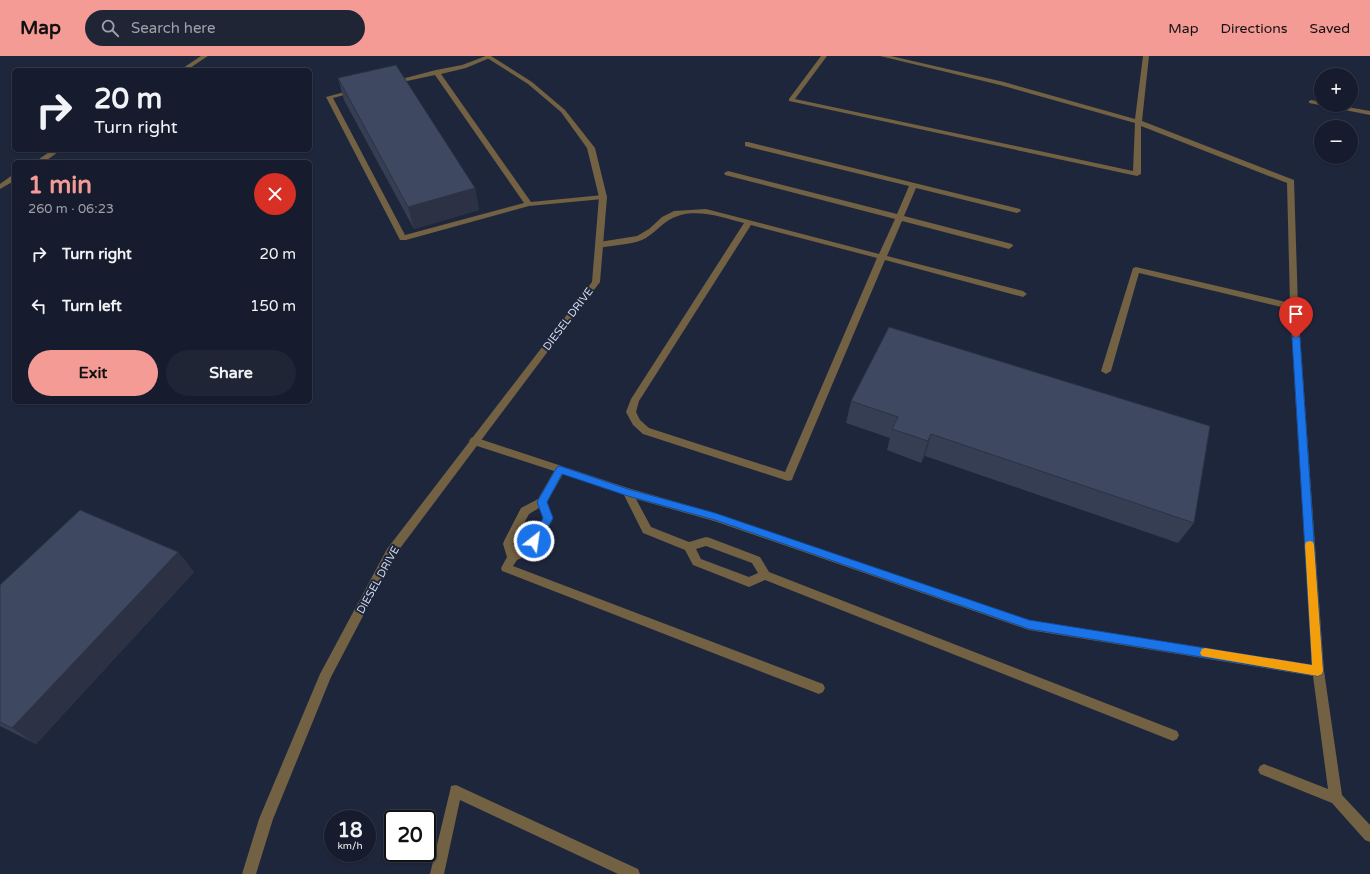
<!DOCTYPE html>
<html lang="en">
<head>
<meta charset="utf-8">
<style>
	:root { --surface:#161c2d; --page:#1f2535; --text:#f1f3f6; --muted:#9ea1aa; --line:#353a49; --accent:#f59b96 }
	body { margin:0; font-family:"Varela Round",sans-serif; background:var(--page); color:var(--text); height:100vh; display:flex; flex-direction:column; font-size:15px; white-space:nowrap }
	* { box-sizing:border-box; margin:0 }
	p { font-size:13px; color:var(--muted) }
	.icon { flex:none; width:22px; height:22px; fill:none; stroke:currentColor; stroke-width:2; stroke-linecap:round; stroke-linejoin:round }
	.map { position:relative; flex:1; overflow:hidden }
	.panel { position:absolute; left:12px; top:104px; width:300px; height:244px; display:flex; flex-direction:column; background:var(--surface); border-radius:6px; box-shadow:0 1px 3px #0004,0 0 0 1px var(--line) }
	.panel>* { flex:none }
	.guide { position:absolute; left:12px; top:12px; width:300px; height:84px; border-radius:6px; box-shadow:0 1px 3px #0004,0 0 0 1px var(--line); background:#161c2d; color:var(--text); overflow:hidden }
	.fabs { position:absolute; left:1314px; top:12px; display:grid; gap:8px }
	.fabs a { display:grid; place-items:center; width:44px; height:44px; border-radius:50%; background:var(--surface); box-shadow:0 1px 3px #0004,0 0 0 1px var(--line); font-size:20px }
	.speed { position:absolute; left:324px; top:754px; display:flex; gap:8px; font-size:20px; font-weight:700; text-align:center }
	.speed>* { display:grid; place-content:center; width:52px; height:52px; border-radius:50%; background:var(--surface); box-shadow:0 1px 3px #0004,0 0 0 1px var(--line); line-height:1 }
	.speed small { font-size:10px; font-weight:400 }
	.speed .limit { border:2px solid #111; border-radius:6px; background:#fff; color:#111 }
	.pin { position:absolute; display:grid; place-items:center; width:34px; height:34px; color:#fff; margin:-41px -17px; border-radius:50% 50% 50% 0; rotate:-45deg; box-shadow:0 0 4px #0007 }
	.pin .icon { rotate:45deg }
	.me { position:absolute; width:44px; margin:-22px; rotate:30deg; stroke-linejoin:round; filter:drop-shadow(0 0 3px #0008) }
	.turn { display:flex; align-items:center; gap:14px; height:84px; padding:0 16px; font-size:18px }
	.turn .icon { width:52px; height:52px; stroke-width:2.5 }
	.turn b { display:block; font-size:28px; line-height:34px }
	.round { display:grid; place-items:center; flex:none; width:42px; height:42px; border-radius:21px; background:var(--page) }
	.overview { display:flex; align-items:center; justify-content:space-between; height:68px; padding:0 16px }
	h1 { font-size:24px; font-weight:800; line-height:30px; color:var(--accent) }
	.action { display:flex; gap:8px; margin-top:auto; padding:8px 16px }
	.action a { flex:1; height:46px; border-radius:24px; background:var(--accent); color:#111; font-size:16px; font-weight:800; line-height:46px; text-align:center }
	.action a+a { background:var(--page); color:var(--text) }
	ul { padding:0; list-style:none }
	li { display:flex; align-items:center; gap:12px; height:52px; padding:0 16px }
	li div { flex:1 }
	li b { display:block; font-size:15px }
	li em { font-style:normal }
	header { display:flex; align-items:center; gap:24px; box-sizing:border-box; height:56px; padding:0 20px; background:var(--accent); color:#111 }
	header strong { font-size:19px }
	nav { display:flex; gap:22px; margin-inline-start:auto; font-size:14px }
	.search { width:280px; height:36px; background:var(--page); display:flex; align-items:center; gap:10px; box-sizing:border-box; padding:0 14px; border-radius:22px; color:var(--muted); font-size:15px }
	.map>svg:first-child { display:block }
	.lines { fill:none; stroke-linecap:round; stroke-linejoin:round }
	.service { fill:#726142; fill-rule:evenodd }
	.tertiary { fill:#726142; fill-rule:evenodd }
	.wall { fill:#363e53 }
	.shaded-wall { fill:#2c3244 }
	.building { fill:#3f4861; stroke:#2c3244 }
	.route { fill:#1a73e8; stroke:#114b97 }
	.slow { fill:#f59e0b }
	.labels { text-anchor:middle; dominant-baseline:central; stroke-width:4; stroke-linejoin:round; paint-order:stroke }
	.street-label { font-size:11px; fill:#d4daea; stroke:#1e263c }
</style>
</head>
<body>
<header>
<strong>Map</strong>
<div class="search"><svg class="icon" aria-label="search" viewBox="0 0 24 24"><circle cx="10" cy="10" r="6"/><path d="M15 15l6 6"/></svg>Search here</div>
<nav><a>Map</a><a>Directions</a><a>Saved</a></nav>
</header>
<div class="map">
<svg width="1370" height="818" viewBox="0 0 1370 818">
	<rect width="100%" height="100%" fill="#1e263c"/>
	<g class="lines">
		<!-- service -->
		<g class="service">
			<polygon points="201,0 208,0 187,14 180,14"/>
			<polygon points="486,0 492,1 466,12 441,18 531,146 603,139 607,141 603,143 529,150 406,184 400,184 326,41 356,33 359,35 333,42 405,179 524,147 435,19 393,28 390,26 436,14 462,9"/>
			<path d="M821,0H827L795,43L1133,115L1135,67L1000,29L880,0H891L1004,26L1135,63L1143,0H1149L1142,65L1294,124L1298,251L1324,615L1342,739L1370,769V786L1365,784L1332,747L1260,718L1258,714L1260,710L1264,708L1328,733L1313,620L1029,574L714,465L636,443L651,471L689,486L706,481L710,482L760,501L769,516L1177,675L1179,679L1177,683L1173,685L765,524L749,531L693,509L685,494L643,477L624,439L563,418L547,446L553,462L552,465L533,497L517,504L513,510L823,628L825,632L823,636L819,638L502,515L501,512L507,501L503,488L504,485L521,452L538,443L554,415L471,388L469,385L471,382L474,381L628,432L715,457L1029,564L1312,609L1290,253L1139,217L1111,315L1106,318L1101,315L1133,212L1136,211L1290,247L1287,127L1141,70V118L1137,120L789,45V43ZM539,452L543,462L525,491L516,495L513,488L529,458ZM706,490L752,507L758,517L749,521L701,503L696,493Z"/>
			<polygon points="1311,44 1321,46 1321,49 1336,49 1370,55 1370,59 1309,47 1309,45"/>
			<path d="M745,86H748L1020,153L1021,155L1017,157L916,132L904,160L1012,188L1013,190L1009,193L902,165L887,200L1023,235L1027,238L1023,241L885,204L793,421L792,424L788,425L643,378L633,369L626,356L631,343L744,167C721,161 692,150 669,164C659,170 653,179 642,184C629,189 613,189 599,192L595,189L599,186L637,180L649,173L662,161L674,155L706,153L879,198L895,163L725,119L724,117L728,115L897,158L909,130L745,90ZM751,169L877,202L785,416L649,372L640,364L636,356L639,345Z"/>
			<polygon points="52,94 61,94 44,106 35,106"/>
			<polygon points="11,120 14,120 14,125 0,133 0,128"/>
			<polygon points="456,729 638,813 640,818 618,818 460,744 444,818 430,818 450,735 451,730"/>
		</g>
		<!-- tertiary -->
		<polygon class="tertiary" points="484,0 491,0 532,26 565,54 595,92 607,141 600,226 395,499 331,621 273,763 256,818 242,818 259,763 320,618 387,493 592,226 599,141 587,92 561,56 528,28"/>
	</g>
	<!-- wall -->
	<g class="wall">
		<polygon points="338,22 475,132 479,154 414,173 344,44"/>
		<polygon points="889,271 1194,467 1178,487 925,400 921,407 887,394 890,382 846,367 851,345"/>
		<polygon points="178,496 194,516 36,688 0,670 0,529"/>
	</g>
	<!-- shaded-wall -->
	<g class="shaded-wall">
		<polygon points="475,132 479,154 414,173 408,151"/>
		<polygon points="931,378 925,400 921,407 928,385"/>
		<polygon points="178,496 194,516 36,688 12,672"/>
	</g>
	<!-- building -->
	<g class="building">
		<polygon points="396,9 475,132 408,151 338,22"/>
		<polygon points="889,271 1210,370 1194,467 931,378 928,385 892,373 898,361 851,345"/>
		<polygon points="80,454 178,496 12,672 0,666 0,529"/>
	</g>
	<!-- route -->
	<polygon class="route" points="1293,280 1299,280 1300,282 1323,615 1322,618 1318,620 1029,573 715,464 628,440 562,418 547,446 553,462 538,488 531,488 530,485 543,462 537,446 557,411 560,410 628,433 715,457 1029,564 1312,609 1292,282"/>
	<!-- slow -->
	<polygon class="slow" points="1310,485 1313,486 1314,489 1323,615 1322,618 1318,620 1202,600 1200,597 1202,593 1205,592 1312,609 1305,489 1306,486"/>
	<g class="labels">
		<!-- street labels -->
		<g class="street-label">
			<text transform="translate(568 263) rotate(-53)">DIESEL DRIVE</text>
			<text transform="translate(378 524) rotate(-61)">DIESEL DRIVE</text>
		</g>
	</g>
</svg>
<div class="fabs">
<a>+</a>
<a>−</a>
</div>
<div class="speed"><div>18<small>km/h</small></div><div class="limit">20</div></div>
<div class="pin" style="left:1296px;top:282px;background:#d93025"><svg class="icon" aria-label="arrive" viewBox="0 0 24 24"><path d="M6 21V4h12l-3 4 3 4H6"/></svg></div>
<svg class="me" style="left:534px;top:485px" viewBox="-20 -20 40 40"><circle r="17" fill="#1a73e8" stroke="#fff" stroke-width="3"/><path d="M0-11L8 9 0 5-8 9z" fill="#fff"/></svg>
<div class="guide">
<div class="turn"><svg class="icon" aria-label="right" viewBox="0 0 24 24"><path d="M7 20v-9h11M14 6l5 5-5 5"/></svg><div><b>20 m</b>Turn right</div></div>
</div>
<section class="panel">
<div class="overview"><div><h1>1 min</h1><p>260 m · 06:23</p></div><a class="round" style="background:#d93025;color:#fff"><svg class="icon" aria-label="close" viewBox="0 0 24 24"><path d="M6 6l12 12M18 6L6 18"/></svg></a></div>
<ul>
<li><svg class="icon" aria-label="right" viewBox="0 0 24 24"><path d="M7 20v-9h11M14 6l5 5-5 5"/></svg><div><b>Turn right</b></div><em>20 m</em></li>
<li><svg class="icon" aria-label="left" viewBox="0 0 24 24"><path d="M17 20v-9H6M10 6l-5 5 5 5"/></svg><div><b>Turn left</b></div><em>150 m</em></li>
</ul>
<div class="action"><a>Exit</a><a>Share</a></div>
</section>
</div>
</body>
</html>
